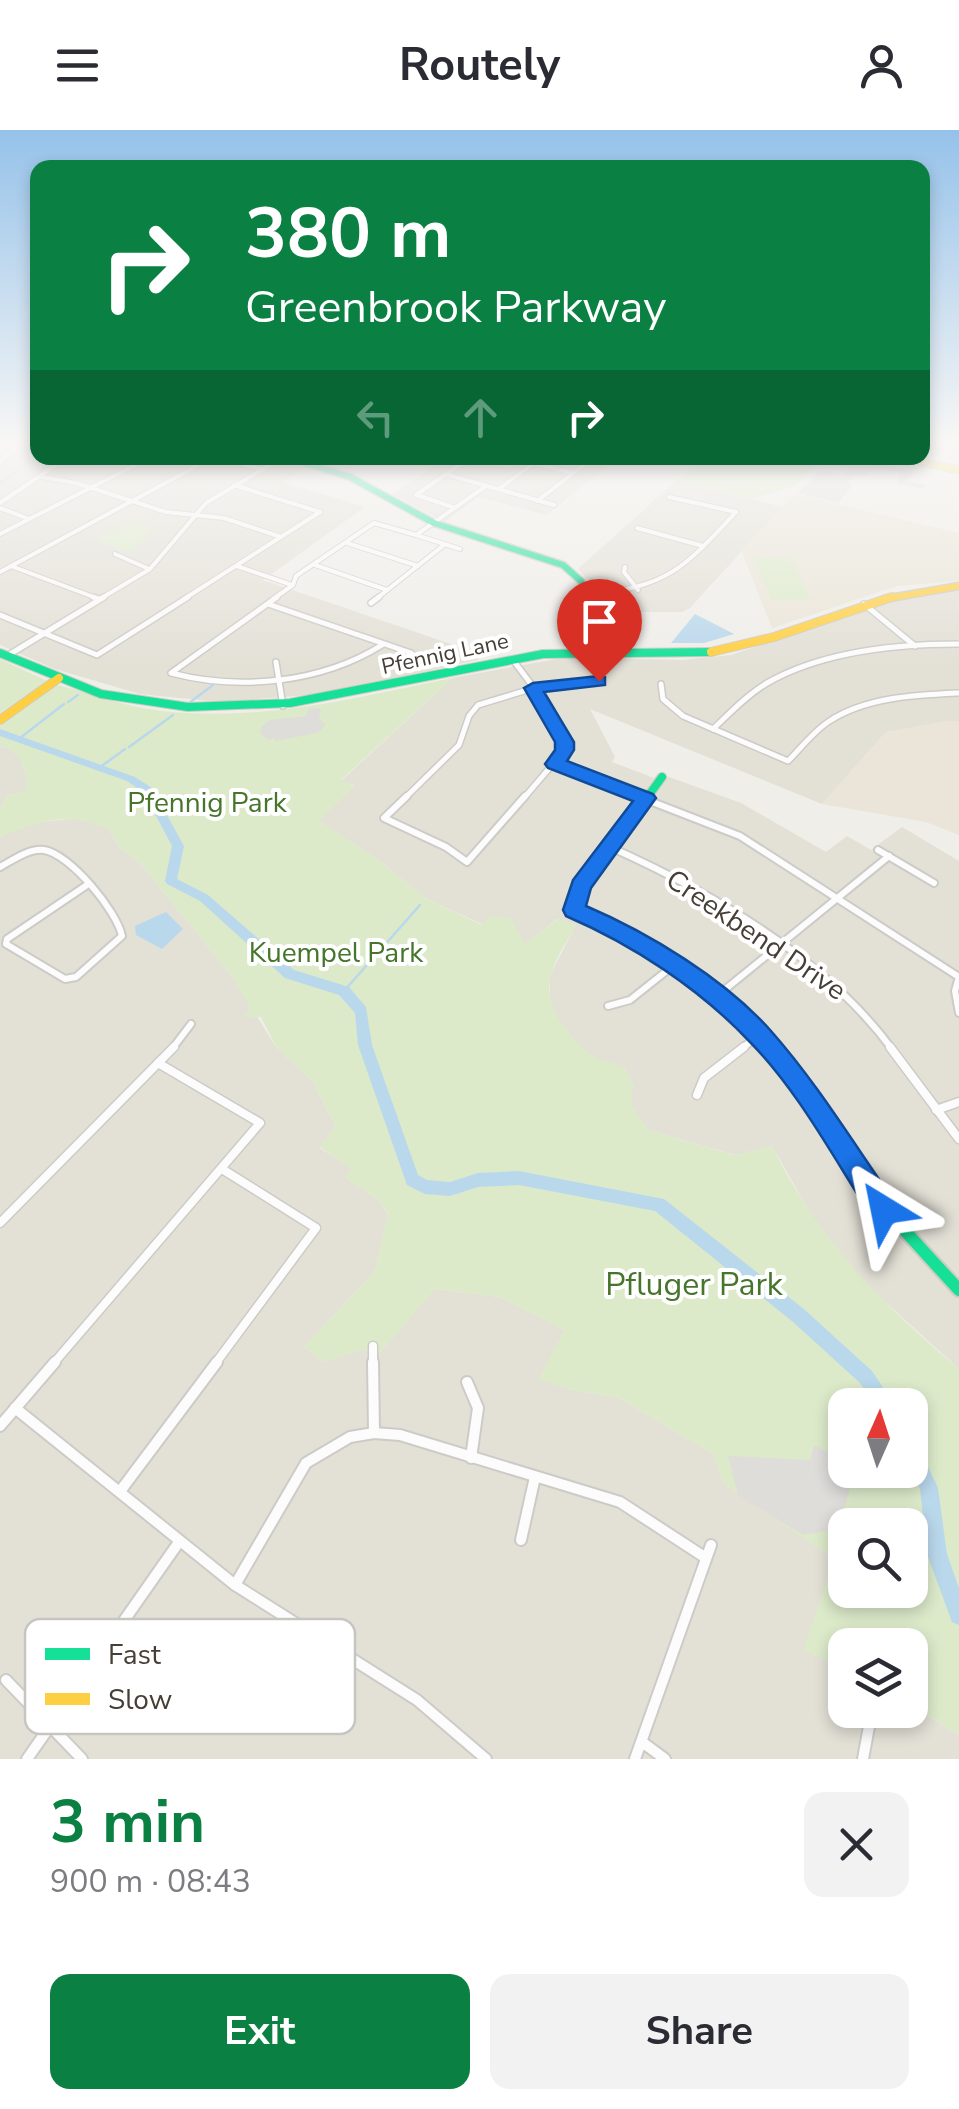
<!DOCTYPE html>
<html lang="en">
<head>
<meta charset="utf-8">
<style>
	:root { --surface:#fff; --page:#f2f2f3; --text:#2b2b33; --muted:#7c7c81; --accent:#0b8043 }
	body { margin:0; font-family:"Nunito Sans",sans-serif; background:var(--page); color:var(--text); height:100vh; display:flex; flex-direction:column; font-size:38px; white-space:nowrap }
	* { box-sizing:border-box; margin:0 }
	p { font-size:32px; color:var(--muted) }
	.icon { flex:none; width:55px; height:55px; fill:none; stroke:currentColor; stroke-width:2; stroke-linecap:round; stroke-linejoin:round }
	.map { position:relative; height:1629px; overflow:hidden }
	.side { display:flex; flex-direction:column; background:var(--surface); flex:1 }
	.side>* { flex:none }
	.guide { position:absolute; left:30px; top:30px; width:900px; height:305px; border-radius:20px; box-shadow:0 5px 15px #0003; background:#0b8043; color:#fff; overflow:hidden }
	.needle { width:65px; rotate:3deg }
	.tools { position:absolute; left:828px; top:1258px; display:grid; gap:20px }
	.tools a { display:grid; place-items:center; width:100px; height:100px; border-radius:20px; background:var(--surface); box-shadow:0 5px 15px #0003; font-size:50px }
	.pin { position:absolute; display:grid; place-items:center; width:85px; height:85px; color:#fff; margin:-102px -42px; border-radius:50% 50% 50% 0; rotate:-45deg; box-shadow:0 0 10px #0007 }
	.pin .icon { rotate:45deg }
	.me { position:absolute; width:110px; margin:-55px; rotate:325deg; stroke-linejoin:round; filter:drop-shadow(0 0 8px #0008) }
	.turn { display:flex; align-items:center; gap:35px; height:210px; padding:0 50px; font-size:45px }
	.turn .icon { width:130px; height:130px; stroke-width:2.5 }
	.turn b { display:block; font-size:70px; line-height:85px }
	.lanes { display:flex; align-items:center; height:95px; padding:0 50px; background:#0003; justify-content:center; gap:50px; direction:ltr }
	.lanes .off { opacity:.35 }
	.round { display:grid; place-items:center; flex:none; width:105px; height:105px; border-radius:20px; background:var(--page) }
	.overview { display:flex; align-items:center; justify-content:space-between; height:170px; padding:0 50px }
	h1 { font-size:60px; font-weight:700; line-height:75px; color:var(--accent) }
	.action { display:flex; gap:20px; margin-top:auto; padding:20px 50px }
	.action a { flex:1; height:115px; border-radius:20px; background:var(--accent); color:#fff; font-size:40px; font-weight:700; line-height:115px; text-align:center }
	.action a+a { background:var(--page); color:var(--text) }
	header { display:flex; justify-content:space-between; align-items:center; height:130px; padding:0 50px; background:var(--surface); font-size:45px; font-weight:700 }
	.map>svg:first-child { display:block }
	.residential { fill:#e3e0d6 }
	.education { fill:#eae5d8 }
	.green { fill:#dceaca; fill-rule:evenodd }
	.parking { fill:#deddd9 }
	.water { fill:#bad8ec }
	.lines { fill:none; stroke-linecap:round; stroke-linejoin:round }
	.stream { stroke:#bad8ec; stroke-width:2.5 }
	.river { fill:#bad8ec; fill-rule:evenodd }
	.street-far4-casing { stroke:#cdcbc7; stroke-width:6 }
	.street-far3-casing { stroke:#cdcbc7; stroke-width:8 }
	.street-far2-casing { stroke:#cdcbc7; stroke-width:10 }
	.street-far1-casing { stroke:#cdcbc7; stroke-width:11 }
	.street-casing { stroke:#cdcbc7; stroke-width:14 }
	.fast-far3-casing { stroke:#cecbc0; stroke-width:9 }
	.fast-far2-casing { stroke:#cecbc0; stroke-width:10 }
	.fast-far1-casing { stroke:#cecbc0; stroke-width:14 }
	.fast-casing { stroke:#cecbc0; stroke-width:16 }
	.slow-far1-casing { stroke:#cecbc0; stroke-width:9 }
	.slow-casing { stroke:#cecbc0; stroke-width:10 }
	.street-far4 { stroke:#fdfcfc; stroke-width:4 }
	.street-far3 { stroke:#fdfcfc; stroke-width:5 }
	.street-far2 { stroke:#fdfcfc; stroke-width:6 }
	.street-far1 { stroke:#fdfcfc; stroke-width:8 }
	.street { stroke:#fdfcfc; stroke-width:10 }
	.fast-far3 { stroke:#16e098; stroke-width:6 }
	.fast-far2 { stroke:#16e098; stroke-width:8 }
	.fast-far1 { stroke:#16e098; stroke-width:10 }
	.fast { stroke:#16e098; stroke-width:12 }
	.slow-far1 { stroke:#ffcf43; stroke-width:6 }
	.slow { stroke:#ffcf43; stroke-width:8 }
	.route { fill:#1a73e8; stroke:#114b97; stroke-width:2.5 }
	.labels { text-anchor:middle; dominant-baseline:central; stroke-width:8; stroke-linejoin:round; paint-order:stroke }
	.far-street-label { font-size:22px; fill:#453f35; stroke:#fff }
	.park-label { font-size:28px; fill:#46752b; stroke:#fff }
	.street-label { font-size:28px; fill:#453f35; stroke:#fff }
	.near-park-label { font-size:32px; fill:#46752b; stroke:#fff }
	.key { fill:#fff; stroke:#c7c5c2; stroke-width:2.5 }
	.key-label { font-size:28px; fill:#453f35 }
</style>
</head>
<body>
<header><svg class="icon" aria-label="menu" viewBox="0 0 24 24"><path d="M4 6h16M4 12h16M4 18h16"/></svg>Routely<svg class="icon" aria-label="person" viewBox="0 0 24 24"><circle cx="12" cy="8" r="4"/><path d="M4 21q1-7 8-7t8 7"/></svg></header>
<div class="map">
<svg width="959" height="1629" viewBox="0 0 959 1629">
	<rect width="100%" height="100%" fill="#efeee9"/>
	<!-- residential -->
	<g class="residential">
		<polygon points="0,310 37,310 38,328 276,328 306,337 282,352 365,377 263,450 483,525 477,530 320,564 220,572 140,564 55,539 0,515"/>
		<polygon points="447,328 469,328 508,338 523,328 617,328 547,385 478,367 445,392 392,364"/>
		<polygon points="677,350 782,377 690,478 682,482 600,482 594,457 578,439"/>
		<polygon points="933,460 959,461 959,591 886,602 822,674 590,579 615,627 612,632 654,648 658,643 741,673 826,722 847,706 871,720 902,697 959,731 959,1239 860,1149 821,1102 772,1016 735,1025 648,1000 630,974 633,954 588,927 550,880 550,845 576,795 557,789 525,814 425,768 380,731 318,691 354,655 341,651 452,548 567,527 682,530 731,525 914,463"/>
		<polygon points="6,616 19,627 28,648 27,661 8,665 0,679 0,617"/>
		<polygon points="81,688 109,699 119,717 140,733 234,849 276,917 313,952 335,996 320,1018 351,1038 346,1048 381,1072 388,1085 375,1141 304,1217 323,1232 361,1220 381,1222 434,1159 500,1167 564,1200 568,1259 619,1268 713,1324 723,1353 835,1429 804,1520 845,1539 845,1580 910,1580 910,1575 959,1605 959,1629 0,1629 0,707 28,693"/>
	</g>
	<!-- education -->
	<g class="education">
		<polygon points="795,364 959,403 959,451 897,456 772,498 741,420"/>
		<polygon points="945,591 959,591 959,705 926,692 822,674 886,602"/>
	</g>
	<!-- green -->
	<g class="green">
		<polygon points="702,328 823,328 795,356 752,369 677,350"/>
		<polygon points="131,392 151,399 131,423 97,410"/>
		<polygon points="790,427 810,469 772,470 753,428"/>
		<polygon points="0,529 47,551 0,583"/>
		<path d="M452,548L341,650L355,656L319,691L380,731L425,768L482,795L490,785L511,789L525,813L558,789L577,795C552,834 535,861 567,900C587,926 592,928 624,936L633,954L631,974L648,1000L734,1025L772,1016C816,1106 882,1175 959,1239V1605L910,1575V1515H845V1539L803,1520L834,1429L723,1353L713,1324L619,1268L568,1259L539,1249L564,1200L500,1167L435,1159L381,1222L361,1220L323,1232L304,1217L375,1141L388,1084L381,1072L346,1048L350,1038L320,1017L335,996L313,952L276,917L261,887H244L250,878L234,849L140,733L119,717L109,699C64,681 43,690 0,707V679L8,665L26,661C29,641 21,628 6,616L0,617V596L57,555C92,563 125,577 162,581C261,592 356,568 452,548ZM845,1275H910V1340H845ZM845,1395H910V1460H845Z"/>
	</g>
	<!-- parking -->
	<g class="parking">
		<polygon points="832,328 855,328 915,342 906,351 926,355 923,359 897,354 900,343 875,338 864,347 853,345 848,352 853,355 838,373 798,363 821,340 844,345 849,338 828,333"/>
		<polygon points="321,578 319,589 326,595 317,603 275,611 275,608 268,610 260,603 261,597 270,590 306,586 308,579"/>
		<polygon points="814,1315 844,1331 842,1338 852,1350 845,1376 833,1400 803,1405 738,1365 728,1326 810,1330"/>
	</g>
	<!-- water -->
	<g class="water">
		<polygon points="695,484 734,504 704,513 671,513"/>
		<polygon points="166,782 183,799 162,819 136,805 135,796"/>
	</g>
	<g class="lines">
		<!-- stream -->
		<g class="stream">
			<polyline points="0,353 38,326"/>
			<polyline points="68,572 78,565"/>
			<polyline points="189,573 213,555"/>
			<polyline points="20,608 64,574"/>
			<polyline points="129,617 173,585"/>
			<polyline points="99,638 125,619"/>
			<polyline points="344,861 420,775"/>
		</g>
		<!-- river -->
		<g class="river">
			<polygon points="0,599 135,647 152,658 184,716 177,749 208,765 294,840 349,857 366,877 372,915 418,1045 427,1050 450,1052 478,1043 519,1041 664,1069 805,1180 872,1241 895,1275 875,1275 860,1253 793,1192 655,1081 519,1055 478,1057 450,1066 425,1064 407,1055 358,915 355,883 339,865 285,848 200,771 167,754 165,751 172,716 144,663 127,651 0,606"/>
			<polygon points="910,1308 916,1311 938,1358 947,1424 959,1458 959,1495 952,1492 927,1424 920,1359 910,1337"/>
		</g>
		<!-- street-far4 casing -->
		<g class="street-far4-casing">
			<g id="street-far4">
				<polyline points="0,311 22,310"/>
				<polyline points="86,328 90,329"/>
				<polyline points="222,328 260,339"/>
				<polyline points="598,328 608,330"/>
				<polyline points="0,332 23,310"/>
				<polyline points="445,344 554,375"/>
				<polyline points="42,347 76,353 166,382 224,388 281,407"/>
				<polyline points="499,359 534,333 572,343"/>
				<polyline points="416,365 459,335 471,333"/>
				<polyline points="417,365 455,378"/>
				<polyline points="537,371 593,328"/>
				<polyline points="0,373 66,328"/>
				<polyline points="0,378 29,389"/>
				<polyline points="637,398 703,416"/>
				<polyline points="0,404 149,328"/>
				<polyline points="347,413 418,436"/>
				<polyline points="460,419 416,405 486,356"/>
				<polyline points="115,424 149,439"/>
				<polyline points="315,435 387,460"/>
				<polyline points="11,436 99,469"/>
				<polyline points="237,436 292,455"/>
				<polyline points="625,437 624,442 638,460"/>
				<polyline points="0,442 212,328"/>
				<path d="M589,465C669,456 683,439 736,382L669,367"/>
				<polyline points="100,469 150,439 206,373 282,328"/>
				<polyline points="184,469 320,382 234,355"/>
				<polyline points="273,469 293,455 296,446 374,393 416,405"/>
				<polyline points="376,469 444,415"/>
			</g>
		</g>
		<!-- street-far3 casing -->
		<g class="street-far3-casing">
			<g id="street-far3">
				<polyline points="93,467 99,469"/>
				<path d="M277,467L171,543C240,561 321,553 382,515"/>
				<polyline points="371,473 379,467"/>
				<polyline points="268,474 411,523 421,534"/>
				<polyline points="864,474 915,516"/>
				<polyline points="0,485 97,525 188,467"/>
				<polyline points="7,526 104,467"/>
				<polyline points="513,530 534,558"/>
				<polyline points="276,532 283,576"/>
				<path d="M661,554L663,569L683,586L788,631C801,618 813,602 828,592C865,567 916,565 959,563"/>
				<polyline points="534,558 599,551"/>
				<path d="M713,599C730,583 747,565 767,553C823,521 896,514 959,514"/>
				<polyline points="555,634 644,669"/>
				<polyline points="404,669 459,615 469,586 478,575 534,558"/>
				<polyline points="523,669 565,620 558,596 534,558"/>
			</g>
		</g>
		<!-- street-far2 casing -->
		<g class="street-far2-casing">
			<g id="street-far2">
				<polyline points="407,666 384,688 446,717 467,732 525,666"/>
				<polyline points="637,666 740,706 959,847"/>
				<path d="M610,717C713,763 824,827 892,919"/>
				<polyline points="878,720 934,753"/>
				<path d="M0,737C13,730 29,718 44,720C70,724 117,781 122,806L76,847L65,849L6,814L7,809L87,755"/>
				<polyline points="959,847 955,861 959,883"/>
				<polyline points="717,866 889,726"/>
				<polyline points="608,876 630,870 674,835"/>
				<polyline points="172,919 191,894"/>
				<polyline points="741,919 758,906"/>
			</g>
		</g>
		<!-- street-far1 casing -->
		<g class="street-far1-casing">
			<g id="street-far1">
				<polyline points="890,917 959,1009"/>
				<polyline points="697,965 704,948 744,917"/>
				<polyline points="936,980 959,972"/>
				<polyline points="0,1093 174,917"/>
				<polyline points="373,1216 373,1234"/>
				<polyline points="53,1234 260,993 158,933"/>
				<polyline points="215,1234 316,1098 222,1039"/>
			</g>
		</g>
		<!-- street casing -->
		<g class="street-casing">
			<g id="street">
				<polyline points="373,1232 374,1302"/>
				<polyline points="467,1252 478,1278 471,1328"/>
				<polyline points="15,1278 235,1455 417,1570 486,1629"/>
				<polyline points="0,1296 55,1232"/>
				<polyline points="121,1360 217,1232"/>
				<polyline points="521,1410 535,1347"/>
				<polyline points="235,1455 306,1333 350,1307 374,1303 400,1305 620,1372 706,1428"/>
				<polyline points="6,1550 82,1629"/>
				<polyline points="642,1612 665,1629"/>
				<polyline points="27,1629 179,1412"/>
				<polyline points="635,1629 711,1415"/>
				<polyline points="863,1629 870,1591"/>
			</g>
		</g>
		<!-- fast-far3 casing -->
		<g class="fast-far3-casing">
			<polyline id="fast-far3" points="290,328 350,347 434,393 563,435 581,451 590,469"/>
		</g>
		<!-- fast-far2 casing -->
		<g class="fast-far2-casing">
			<g id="fast-far2">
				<polyline points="589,467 597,520"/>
				<polyline points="0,523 101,564 188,577 290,573 543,524 711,522"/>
				<polyline points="646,669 662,647"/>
			</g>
		</g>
		<!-- fast-far1 casing -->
		<g class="fast-far1-casing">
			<path id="fast-far1" d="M648,666L580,756L574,780C646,804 724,860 772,919"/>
		</g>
		<!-- fast casing -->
		<g class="fast-casing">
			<polyline id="fast" points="770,917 906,1102 959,1160"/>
		</g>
		<!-- slow-far1 casing -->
		<g class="slow-far1-casing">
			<g id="slow-far1">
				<polyline points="905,328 959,340"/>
				<polyline points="884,469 959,456"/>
			</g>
		</g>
		<!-- slow casing -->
		<g class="slow-casing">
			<g id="slow">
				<polyline points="711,522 774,507 892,467"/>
				<polyline points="0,590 59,548"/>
			</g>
		</g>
		<!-- street-far4 -->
		<use href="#street-far4" class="street-far4"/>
		<!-- street-far3 -->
		<use href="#street-far3" class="street-far3"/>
		<!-- street-far2 -->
		<use href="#street-far2" class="street-far2"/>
		<!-- street-far1 -->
		<use href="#street-far1" class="street-far1"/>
		<!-- street -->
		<use href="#street" class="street"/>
		<!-- fast-far3 -->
		<use href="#fast-far3" class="fast-far3"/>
		<!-- fast-far2 -->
		<use href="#fast-far2" class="fast-far2"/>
		<!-- fast-far1 -->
		<use href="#fast-far1" class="fast-far1"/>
		<!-- fast -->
		<use href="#fast" class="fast"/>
		<!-- slow-far1 -->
		<use href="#slow-far1" class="slow-far1"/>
		<!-- slow -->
		<use href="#slow" class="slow"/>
	</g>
	<!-- sky -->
	<linearGradient id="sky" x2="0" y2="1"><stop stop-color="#95c2ea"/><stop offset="0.58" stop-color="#f8f7f5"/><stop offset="1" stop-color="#f8f7f5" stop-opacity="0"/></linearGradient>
	<rect width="959" height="538" fill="url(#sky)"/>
	<!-- route -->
	<path class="route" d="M599,546L605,547V555L544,562L574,612V620L567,631L653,664L656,668L591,758L586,776C649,803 725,849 771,901C817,953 854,1014 894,1071L898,1080L894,1090L884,1094L874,1090C835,1031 800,963 750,912C699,858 633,815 566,786L563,780L573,750L633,671L548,638L545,634L555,620V612L524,558L533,553Z"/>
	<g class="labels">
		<!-- far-street labels -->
		<g class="far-street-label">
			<text transform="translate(445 524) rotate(-12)">Pfennig Lane</text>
		</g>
		<!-- park labels -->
		<g class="park-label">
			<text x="207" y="673">Pfennig Park</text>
			<text x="336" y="823">Kuempel Park</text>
		</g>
		<!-- street labels -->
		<g class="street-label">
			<text transform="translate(756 805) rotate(34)">Creekbend Drive</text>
		</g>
		<!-- near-park labels -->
		<g class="near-park-label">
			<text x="694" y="1154">Pfluger Park</text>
		</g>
	</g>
	<!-- legend -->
	<rect x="25" y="1489" width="330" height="115" rx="15" class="key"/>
	<rect x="45" y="1518" width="45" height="12" fill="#16e098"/>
	<rect x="45" y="1563" width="45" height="12" fill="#ffcf43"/>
	<g class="key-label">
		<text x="108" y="1534">Fast</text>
		<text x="108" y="1579">Slow</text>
	</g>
</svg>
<div class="tools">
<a><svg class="needle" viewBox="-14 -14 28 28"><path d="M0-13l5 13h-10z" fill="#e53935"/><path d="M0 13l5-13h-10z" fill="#7c7c81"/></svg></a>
<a><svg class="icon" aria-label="search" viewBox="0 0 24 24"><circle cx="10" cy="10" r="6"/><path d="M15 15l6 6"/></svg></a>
<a><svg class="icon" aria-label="layers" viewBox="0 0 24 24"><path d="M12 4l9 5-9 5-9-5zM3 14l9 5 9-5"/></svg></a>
</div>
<div class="pin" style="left:599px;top:551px;background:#d93025"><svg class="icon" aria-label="arrive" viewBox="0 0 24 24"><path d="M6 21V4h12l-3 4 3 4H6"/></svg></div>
<svg class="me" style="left:884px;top:1080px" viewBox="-20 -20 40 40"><path d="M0-17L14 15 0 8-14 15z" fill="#1a73e8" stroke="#fff" stroke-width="4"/></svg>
<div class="guide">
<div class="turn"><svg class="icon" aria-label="right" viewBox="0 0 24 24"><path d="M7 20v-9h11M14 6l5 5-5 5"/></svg><div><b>380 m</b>Greenbrook Parkway</div></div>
<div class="lanes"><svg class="icon off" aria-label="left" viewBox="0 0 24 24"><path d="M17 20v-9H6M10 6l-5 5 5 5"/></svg><svg class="icon off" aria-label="ahead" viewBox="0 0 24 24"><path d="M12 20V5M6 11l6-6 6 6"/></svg><svg class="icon" aria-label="right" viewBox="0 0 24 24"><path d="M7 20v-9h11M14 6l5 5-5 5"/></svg></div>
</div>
</div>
<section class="side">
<div class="overview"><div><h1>3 min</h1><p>900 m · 08:43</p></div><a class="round"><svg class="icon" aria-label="close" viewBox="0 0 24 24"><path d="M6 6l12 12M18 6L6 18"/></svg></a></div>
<div class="action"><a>Exit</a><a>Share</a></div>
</section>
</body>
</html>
